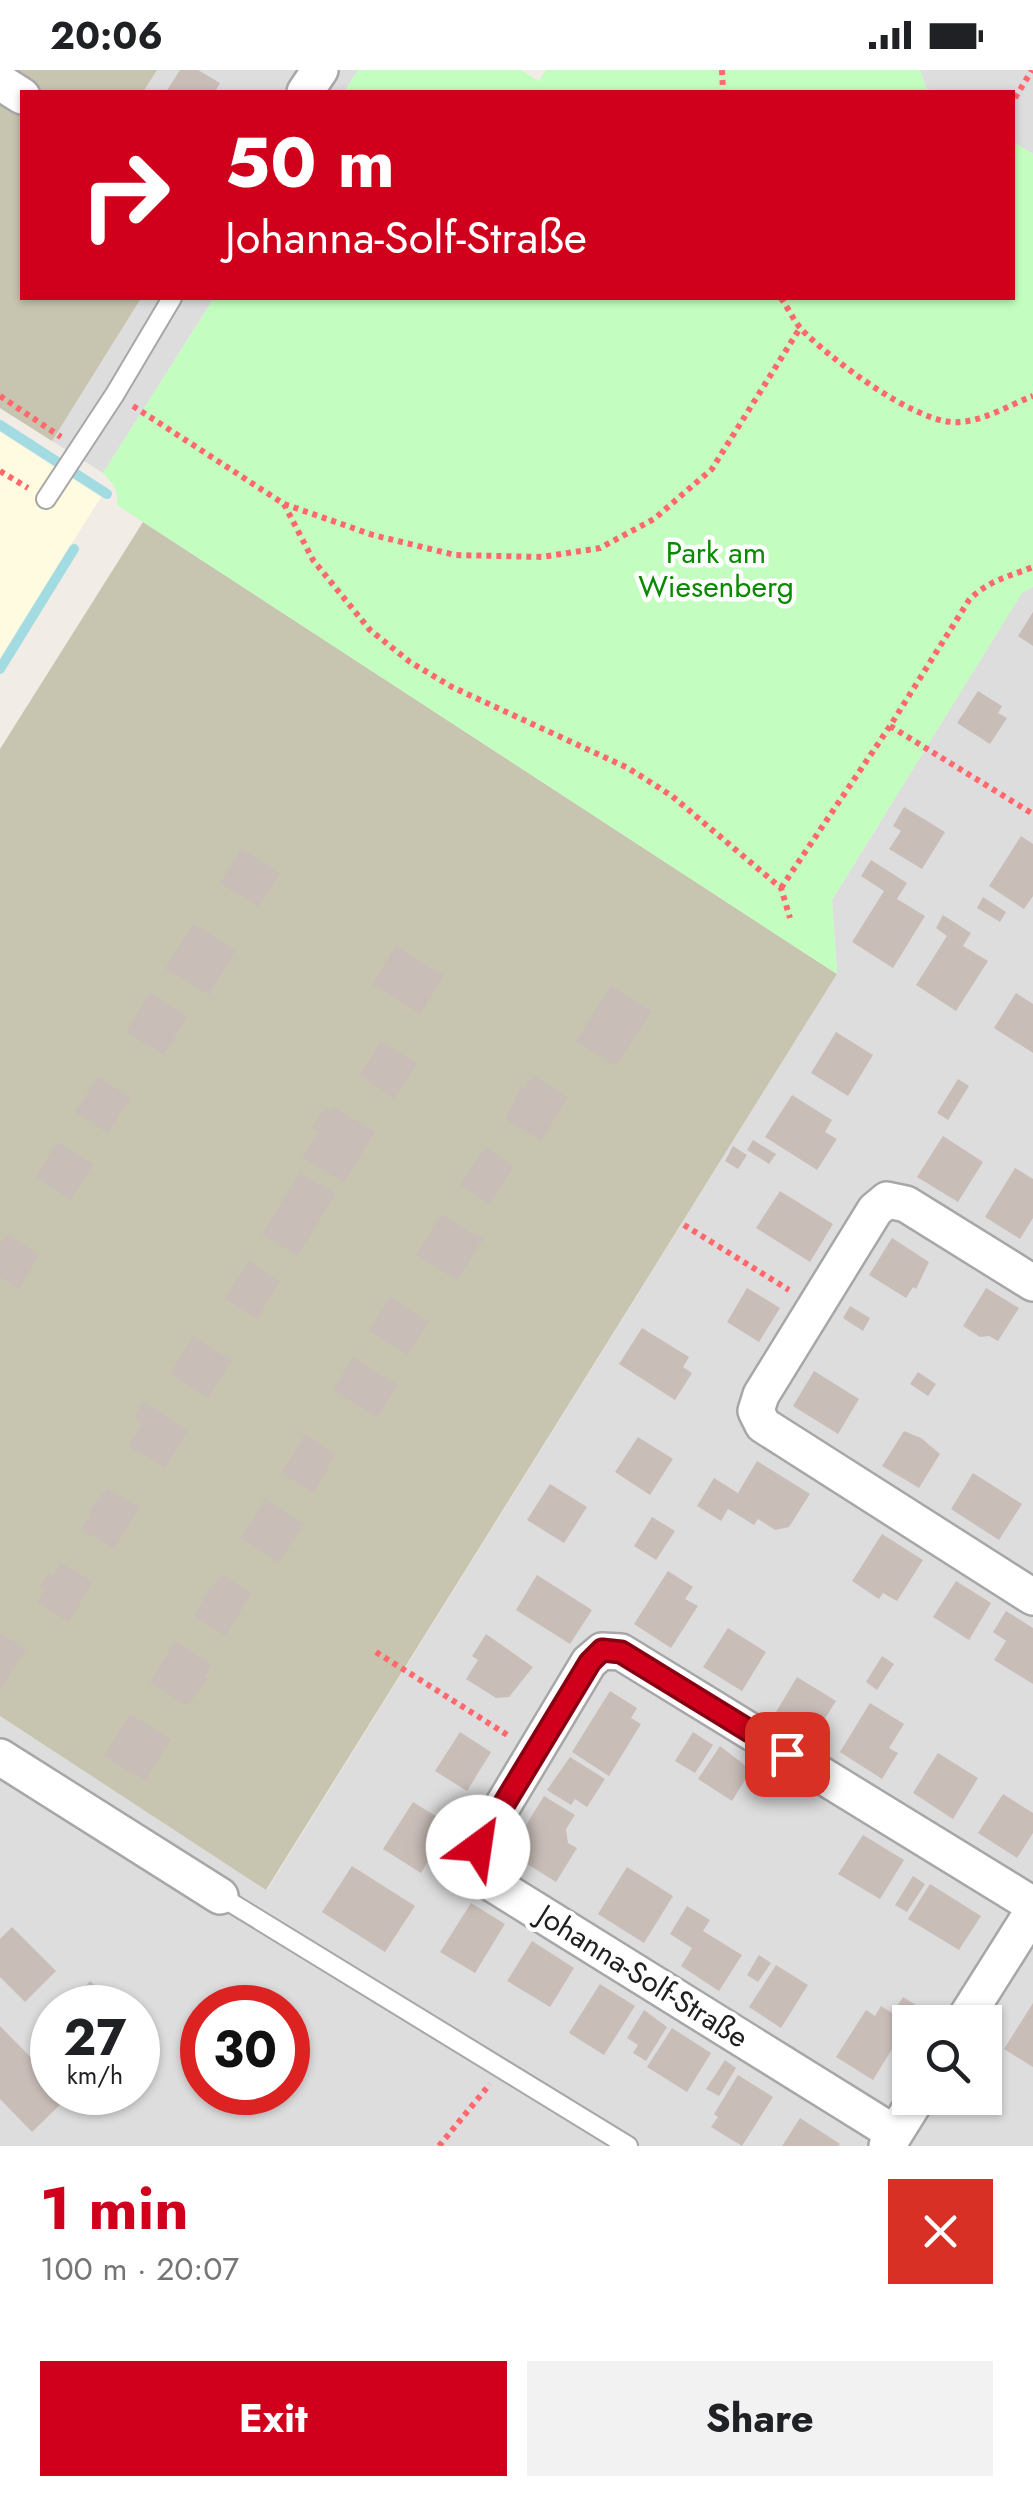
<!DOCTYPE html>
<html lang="en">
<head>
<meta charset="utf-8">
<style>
	:root { --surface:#fff; --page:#f2f2f2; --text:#202124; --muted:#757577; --accent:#d0001c }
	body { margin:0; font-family:Jost,sans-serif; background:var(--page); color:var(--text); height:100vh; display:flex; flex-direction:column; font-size:38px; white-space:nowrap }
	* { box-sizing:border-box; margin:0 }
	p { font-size:32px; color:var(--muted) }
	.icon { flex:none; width:55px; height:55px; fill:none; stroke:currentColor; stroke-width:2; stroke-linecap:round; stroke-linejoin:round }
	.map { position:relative; height:2076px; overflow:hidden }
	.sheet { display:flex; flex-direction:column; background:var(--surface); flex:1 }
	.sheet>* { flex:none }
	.hud { position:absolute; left:20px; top:20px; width:995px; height:210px; border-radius:0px; box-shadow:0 2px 8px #0004; background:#d0001c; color:#fff; overflow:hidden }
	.controls { position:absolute; left:892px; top:1935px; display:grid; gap:20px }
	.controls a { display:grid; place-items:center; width:110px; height:110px; border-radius:0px; background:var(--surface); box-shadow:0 2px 8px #0004; font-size:50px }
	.speed { position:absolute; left:30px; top:1915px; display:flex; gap:20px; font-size:50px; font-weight:700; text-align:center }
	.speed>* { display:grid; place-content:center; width:130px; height:130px; border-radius:50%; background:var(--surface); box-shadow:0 2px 8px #0004; line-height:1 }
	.speed small { font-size:25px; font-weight:400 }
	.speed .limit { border:15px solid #d22; background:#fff; color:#111 }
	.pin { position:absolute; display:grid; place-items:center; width:85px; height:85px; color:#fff; margin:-42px; border-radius:20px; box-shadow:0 5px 15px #0006 }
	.me { position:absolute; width:110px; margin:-55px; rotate:31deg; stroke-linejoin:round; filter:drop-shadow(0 0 8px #0008) }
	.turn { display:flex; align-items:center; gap:35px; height:210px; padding:0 40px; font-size:45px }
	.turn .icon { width:130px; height:130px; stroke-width:2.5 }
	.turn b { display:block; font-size:70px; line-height:85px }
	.round { display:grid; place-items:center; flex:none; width:105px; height:105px; border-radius:0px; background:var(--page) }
	.overview { display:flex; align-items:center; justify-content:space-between; height:170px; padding:0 40px }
	h1 { font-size:60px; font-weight:700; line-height:75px; color:var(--accent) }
	.cta { display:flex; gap:20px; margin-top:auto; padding:20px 40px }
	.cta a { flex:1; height:115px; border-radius:0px; background:var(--accent); color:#fff; font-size:40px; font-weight:700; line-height:115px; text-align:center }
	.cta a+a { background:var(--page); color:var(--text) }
	.status { display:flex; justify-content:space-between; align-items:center; height:70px; padding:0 50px; background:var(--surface); direction:ltr }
	.status svg { height:28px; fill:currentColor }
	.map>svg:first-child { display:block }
	.residential { fill:#dedddd; fill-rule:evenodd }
	.education { fill:#fffbe1 }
	.construction { fill:#c7c4b0 }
	.park { fill:#c3fec0 }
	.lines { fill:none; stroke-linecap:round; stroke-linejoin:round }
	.stream { stroke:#a2dce2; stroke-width:10 }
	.building { fill:#c9bdb8 }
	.lane-casing { stroke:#a7a7a7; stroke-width:22 }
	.street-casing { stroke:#a7a7a7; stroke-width:40 }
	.path { stroke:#ff696e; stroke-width:6; stroke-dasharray:5 5; stroke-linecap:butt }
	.lane { stroke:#fff; stroke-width:18 }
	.street { stroke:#fff; stroke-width:35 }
	.route-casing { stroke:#870012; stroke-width:25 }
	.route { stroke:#d0001c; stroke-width:18 }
	.labels { text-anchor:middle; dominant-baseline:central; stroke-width:9; stroke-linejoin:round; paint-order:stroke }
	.park-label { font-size:30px; fill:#0a8902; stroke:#fff }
	.street-label { font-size:30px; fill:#202020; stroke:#fff }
</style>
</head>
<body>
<div class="status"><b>20:06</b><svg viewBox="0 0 49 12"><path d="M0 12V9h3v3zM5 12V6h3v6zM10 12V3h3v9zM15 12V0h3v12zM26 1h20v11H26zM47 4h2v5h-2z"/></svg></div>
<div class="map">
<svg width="1033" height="2076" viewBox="0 0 1033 2076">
	<rect width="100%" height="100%" fill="#f1ece5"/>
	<!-- residential -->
	<g class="residential">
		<polygon points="0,0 358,0 344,22 22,22 22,228 214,228 103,403 0,338"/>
		<polygon points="920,0 1033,0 1033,84 1013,72 1012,22 933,22 926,18"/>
		<path d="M1033,517V2076H0V1646L267,1820L837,904L832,830L1022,522ZM52,1938H138V2022H52ZM202,1938H288V2022H202ZM910,1952H985V2028H910Z"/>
	</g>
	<!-- education -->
	<polygon class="education" points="0,362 101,427 0,588"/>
	<!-- construction -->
	<g class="construction">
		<polygon points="0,0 157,0 143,22 22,22 22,228 141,228 52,371 0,338"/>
		<polygon points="143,452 837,904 266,1820 0,1646 0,679"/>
	</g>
	<!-- park -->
	<g class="park">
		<polygon points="358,0 521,0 539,11 546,0 920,0 926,18 933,22 344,22"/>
		<path d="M1013,72L1033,84V517L1022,523L832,830L837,904L117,435C119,420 113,414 103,403L214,228H1012Z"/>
	</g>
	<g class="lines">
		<!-- stream -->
		<g class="stream">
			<polyline points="0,355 107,424"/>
			<polyline points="0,599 74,479"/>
		</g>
	</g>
	<!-- building -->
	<g class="building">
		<polygon points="180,0 198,0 220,13 215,22 166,22"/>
		<polygon points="1033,542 1033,576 1018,566"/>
		<polygon points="978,621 1002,636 998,643 1007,648 990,674 957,653"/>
		<polygon points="904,737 945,762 922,799 889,779 901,761 893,756"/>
		<polygon points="1021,766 1033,774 1033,826 1024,839 989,816"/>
		<polygon points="241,779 280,803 259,837 220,813"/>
		<polygon points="871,790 907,813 897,829 925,846 893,898 852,872 884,821 861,806"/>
		<polygon points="983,827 1006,842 1000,852 977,838"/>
		<polygon points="943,845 971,863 963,876 988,891 956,941 916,915 947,866 936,858"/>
		<polygon points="193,854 236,880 209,925 165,899"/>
		<polygon points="396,876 444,906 420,944 372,914"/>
		<polygon points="611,916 652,941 616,996 576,971"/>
		<polygon points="150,923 188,946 164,985 126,962"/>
		<polygon points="1016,923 1033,934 1033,983 994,958"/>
		<polygon points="836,962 873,985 848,1026 811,1003"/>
		<polygon points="381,971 417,993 395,1029 359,1006"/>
		<polygon points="533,1005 568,1027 541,1071 505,1049 521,1017 524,1019"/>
		<polygon points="98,1007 131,1028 108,1063 75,1042"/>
		<polygon points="958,1009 969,1016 948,1050 937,1043"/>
		<polygon points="792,1025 832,1050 825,1062 837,1069 817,1100 765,1067"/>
		<polygon points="325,1037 331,1041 334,1037 375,1062 344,1113 302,1087 318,1062 312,1058"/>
		<polygon points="943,1066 983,1092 958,1132 917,1107"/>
		<polygon points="753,1070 776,1084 769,1094 747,1080"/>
		<polygon points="57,1072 93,1094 71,1130 36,1107"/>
		<polygon points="733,1076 747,1085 738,1099 725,1091"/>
		<polygon points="485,1077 514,1096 489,1134 460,1115"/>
		<polygon points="1015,1098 1033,1109 1033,1148 1020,1169 985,1147"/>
		<polygon points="300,1102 336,1124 297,1186 262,1164"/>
		<polygon points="780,1121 833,1154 810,1192 756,1158"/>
		<polygon points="441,1144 483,1169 457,1210 416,1185"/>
		<polygon points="7,1164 39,1185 19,1219 0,1207 0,1174"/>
		<polygon points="892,1168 929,1192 916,1219 913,1217 906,1228 869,1205"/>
		<polygon points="249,1191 280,1211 257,1249 225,1229"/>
		<polygon points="747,1218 780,1238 759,1272 727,1252"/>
		<polygon points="986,1218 1019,1238 998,1271 989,1266 980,1267 963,1256"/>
		<polygon points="390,1227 429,1251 408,1285 369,1261"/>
		<polygon points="850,1236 870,1248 863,1261 843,1248"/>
		<polygon points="642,1258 689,1287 683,1297 692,1303 675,1330 619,1294"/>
		<polygon points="193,1266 232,1290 208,1328 170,1304"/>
		<polygon points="353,1287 398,1315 377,1348 333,1320"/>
		<polygon points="814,1301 859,1329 838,1364 793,1336"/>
		<polygon points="918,1302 936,1314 928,1326 910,1314"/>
		<polygon points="143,1331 188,1360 165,1398 128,1376 142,1353 134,1347"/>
		<polygon points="904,1361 921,1368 940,1384 919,1418 882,1396"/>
		<polygon points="305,1364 336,1384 313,1423 281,1403"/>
		<polygon points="638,1367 673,1389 650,1425 615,1402"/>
		<polygon points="757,1391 810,1424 789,1457 775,1460 758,1449 754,1455 728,1439 721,1451 697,1436 714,1408 738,1423"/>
		<polygon points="973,1403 1022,1434 999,1470 951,1439"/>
		<polygon points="550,1414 587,1437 564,1473 527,1450"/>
		<polygon points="107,1418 139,1438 114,1479 81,1459 91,1444 88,1442"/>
		<polygon points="265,1429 304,1454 279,1492 240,1468"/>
		<polygon points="652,1447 675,1461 656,1490 634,1476"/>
		<polygon points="882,1464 923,1490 897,1531 883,1523 879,1529 852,1511"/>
		<polygon points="61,1492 93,1512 69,1552 37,1533 45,1518 40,1516 48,1503 53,1506"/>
		<polygon points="668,1501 693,1517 685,1529 698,1536 671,1578 634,1554"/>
		<polygon points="221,1504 252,1523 225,1566 194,1547 210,1517 212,1518"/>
		<polygon points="537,1505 592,1540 570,1574 516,1540"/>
		<polygon points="956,1511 991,1533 969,1570 933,1547"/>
		<polygon points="1006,1541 1033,1558 1033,1614 994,1590 1006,1571 993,1562"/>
		<polygon points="728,1558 766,1582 742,1621 703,1597"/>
		<polygon points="0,1563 26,1579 0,1619"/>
		<polygon points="486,1564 533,1597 509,1627 496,1628 466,1609 478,1590 472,1586"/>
		<polygon points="175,1571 212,1594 204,1607 208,1609 187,1636 150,1612"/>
		<polygon points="882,1586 894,1594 877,1620 866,1612"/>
		<polygon points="797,1607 836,1631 814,1666 776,1642"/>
		<polygon points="610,1621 637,1638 631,1648 641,1654 609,1706 572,1682"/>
		<polygon points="870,1633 904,1654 889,1678 898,1683 882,1709 840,1682"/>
		<polygon points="130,1644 171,1669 145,1711 104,1686"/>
		<polygon points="460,1662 491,1682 467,1721 435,1701"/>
		<polygon points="693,1662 713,1675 695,1703 675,1691"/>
		<polygon points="720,1676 751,1700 732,1731 698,1709"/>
		<polygon points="938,1683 978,1708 953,1749 913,1723"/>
		<polygon points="570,1687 605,1709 587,1737 575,1729 571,1735 547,1720"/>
		<polygon points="1003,1724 1033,1743 1033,1763 1017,1788 978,1763"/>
		<polygon points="544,1726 575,1745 566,1759 568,1773 577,1778 556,1812 516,1787 519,1783 515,1773"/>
		<polygon points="413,1732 450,1755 421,1803 383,1779"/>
		<polygon points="863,1765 904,1790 880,1829 838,1804"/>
		<polygon points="352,1796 415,1836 385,1882 322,1842"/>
		<polygon points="627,1797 673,1826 644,1873 598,1844"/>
		<polygon points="913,1806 925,1814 907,1842 895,1835"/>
		<polygon points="930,1814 981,1846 959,1880 908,1849"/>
		<polygon points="471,1833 505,1854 475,1903 440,1882"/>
		<polygon points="687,1836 710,1850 703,1861 742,1885 719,1921 681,1896 692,1878 670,1864"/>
		<polygon points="12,1857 56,1901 25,1932 0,1907 0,1869"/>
		<polygon points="532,1871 574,1898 550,1937 507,1911"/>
		<polygon points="759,1885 771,1893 758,1912 747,1905"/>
		<polygon points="776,1895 808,1915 781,1958 749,1937"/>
		<polygon points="90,1911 110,1929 102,1938 66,1938"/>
		<polygon points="600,1914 635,1936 604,1985 569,1963"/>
		<polygon points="903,1927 932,1945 927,1952 919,1952 896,1938"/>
		<polygon points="1033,1933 1033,1997 1004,1979"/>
		<polygon points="881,1936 908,1953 873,2010 836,1987 866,1940 875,1946"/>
		<polygon points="644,1940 667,1957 646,1991 633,1983 638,1975 627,1968"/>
		<polygon points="0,1956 52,2009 52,2022 69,2026 32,2062 0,2029"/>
		<polygon points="672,1958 711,1983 687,2022 647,1997"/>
		<polygon points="725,1990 736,1998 719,2026 706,2019"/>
		<polygon points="738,2005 773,2027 742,2076 711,2057 718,2047 714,2044"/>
		<polygon points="800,2048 840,2074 838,2076 782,2076"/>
	</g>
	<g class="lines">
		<!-- lane casing -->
		<g class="lane-casing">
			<g id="lane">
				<polyline points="46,429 115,324 172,228"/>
				<polyline points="220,1826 628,2076"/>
			</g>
		</g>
		<!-- street casing -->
		<g class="street-casing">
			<g id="street">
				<polyline points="0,12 22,26"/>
				<polyline points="305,22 320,0"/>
				<polyline points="1033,1213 906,1134 887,1130 875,1140 761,1325 756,1341 763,1355 1033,1527"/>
				<polyline points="0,1687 220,1826"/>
				<polyline points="963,1952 1033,1841"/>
				<polyline points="894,2063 482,1807 474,1792 478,1777 589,1592 602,1581 621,1582 1033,1835"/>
				<polyline points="887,2076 917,2028"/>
			</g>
		</g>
		<!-- path -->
		<g class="path">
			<polyline points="722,0 723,22"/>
			<polyline points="1015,28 1032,0"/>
			<path d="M781,228C788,238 794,251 802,260C832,290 910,349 952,352C979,354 1009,335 1033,326"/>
			<polyline points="0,326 61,367"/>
			<polyline points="133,336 284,434 313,490 370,560 410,592 452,617 628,698 672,726 781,818 790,848"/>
			<polyline points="0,401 28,418"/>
			<polyline points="284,434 373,465 455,485 542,487 600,478 654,449 712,399 800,258"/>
			<polyline points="890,656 1033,744"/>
			<path d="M781,818L890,656L969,530C987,511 1010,506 1033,497"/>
			<polyline points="684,1155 789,1220"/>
			<polyline points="376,1582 509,1666"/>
			<polyline points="439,2076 490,2014"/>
		</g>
		<!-- lane -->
		<use href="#lane" class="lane"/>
		<!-- street -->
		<use href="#street" class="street"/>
	</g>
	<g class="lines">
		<!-- route casing -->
		<g class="route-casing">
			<polyline id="route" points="478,1777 590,1592 602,1580 621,1582 787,1684"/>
		</g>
		<!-- route -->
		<use href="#route" class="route"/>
	</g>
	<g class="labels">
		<!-- park labels -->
		<g class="park-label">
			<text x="716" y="482">Park am<tspan x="716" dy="34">Wiesenberg</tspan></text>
		</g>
		<!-- street labels -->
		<g class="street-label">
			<text transform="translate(643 1906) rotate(32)">Johanna-Solf-Straße</text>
		</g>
	</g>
</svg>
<div class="controls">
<a><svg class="icon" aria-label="search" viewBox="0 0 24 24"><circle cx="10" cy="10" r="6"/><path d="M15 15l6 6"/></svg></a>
</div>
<div class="speed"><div>27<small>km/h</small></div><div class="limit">30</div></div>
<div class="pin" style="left:787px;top:1684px;background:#d93025"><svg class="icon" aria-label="arrive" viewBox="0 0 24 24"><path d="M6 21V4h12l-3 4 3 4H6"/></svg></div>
<svg class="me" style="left:478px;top:1777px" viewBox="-20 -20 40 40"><circle r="19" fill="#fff"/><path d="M0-13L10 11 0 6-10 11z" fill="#d0001c"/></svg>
<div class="hud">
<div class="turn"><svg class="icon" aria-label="right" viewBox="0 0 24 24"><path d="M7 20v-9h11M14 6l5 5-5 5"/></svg><div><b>50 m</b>Johanna-Solf-Straße</div></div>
</div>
</div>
<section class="sheet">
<div class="overview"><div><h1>1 min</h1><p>100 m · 20:07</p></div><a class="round" style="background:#d93025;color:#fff"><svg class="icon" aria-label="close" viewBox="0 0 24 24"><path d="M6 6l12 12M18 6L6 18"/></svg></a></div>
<div class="cta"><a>Exit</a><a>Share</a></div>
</section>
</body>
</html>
